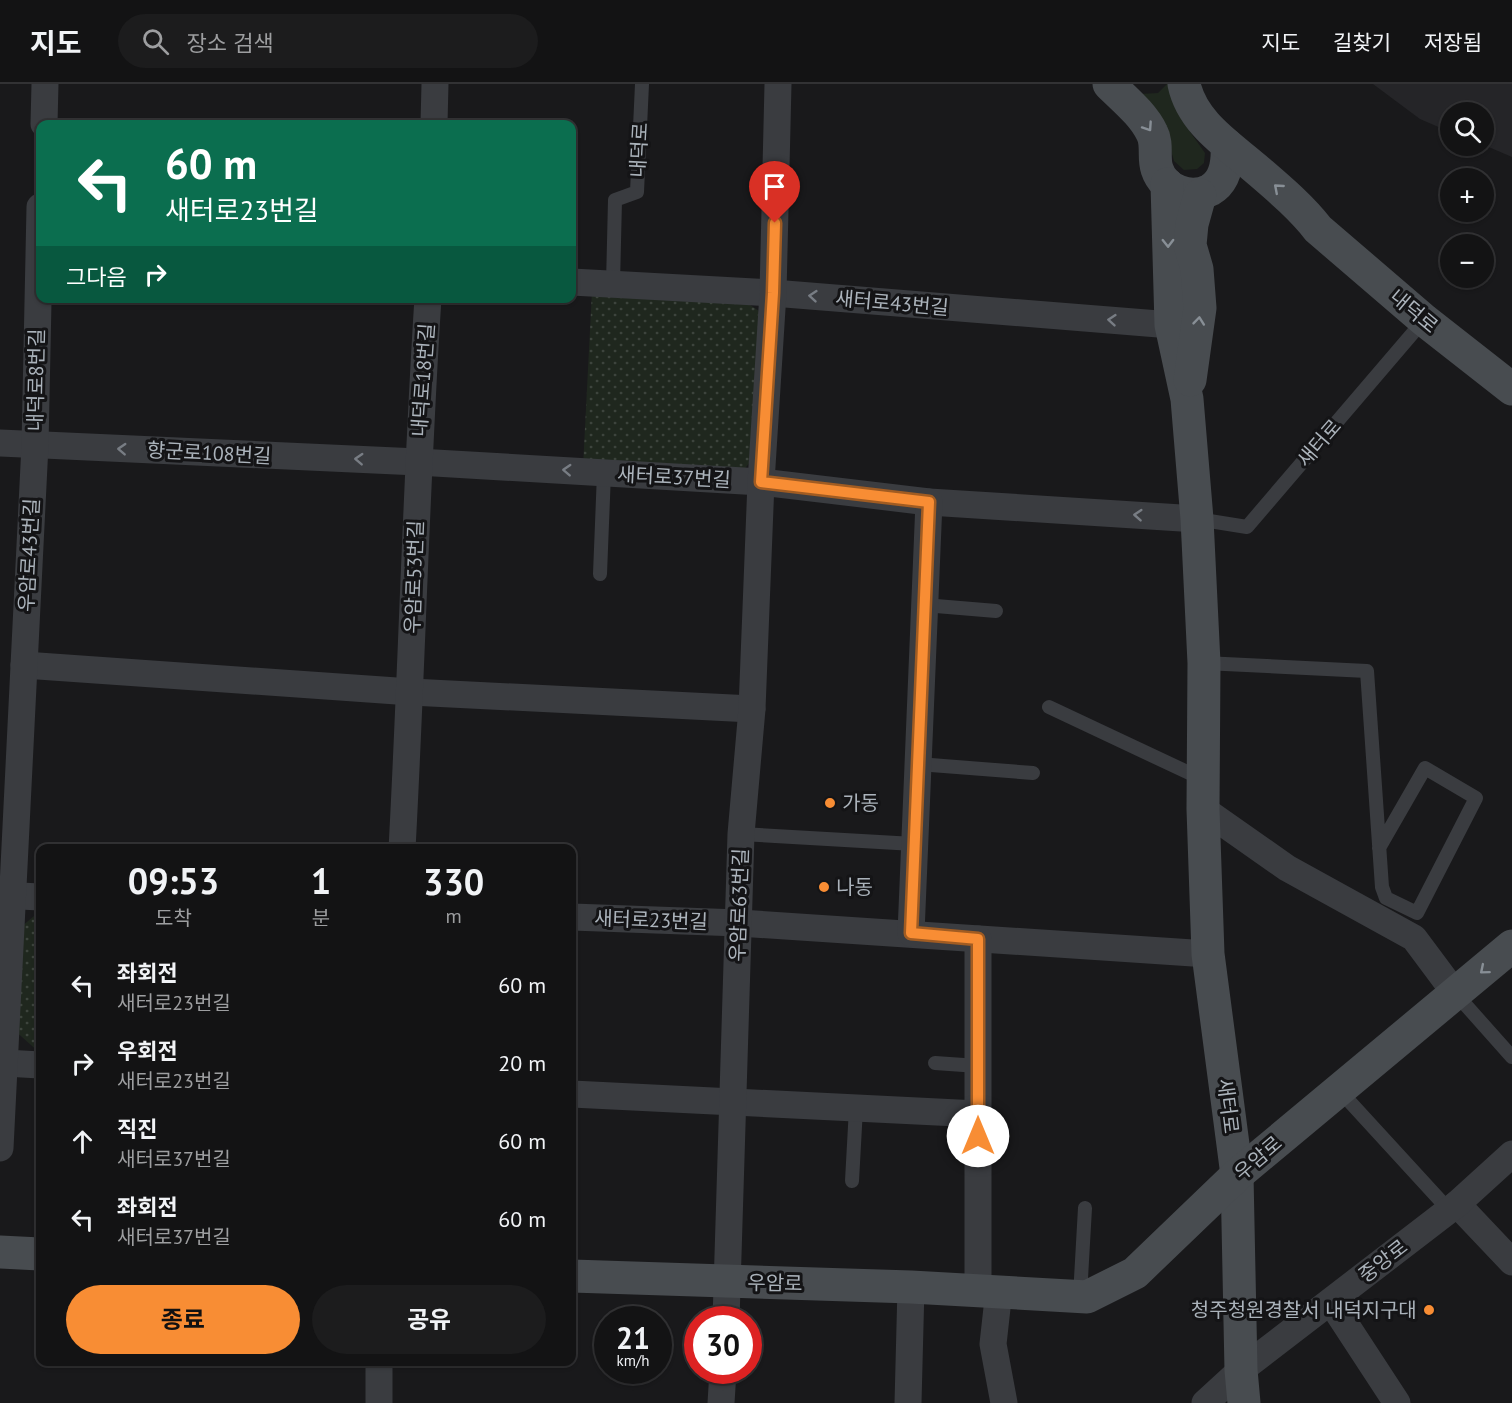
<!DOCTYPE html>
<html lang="ko">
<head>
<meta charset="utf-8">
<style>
	:root { --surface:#131314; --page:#1c1c1d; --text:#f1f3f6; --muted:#9d9ea0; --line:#323234; --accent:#f88d34 }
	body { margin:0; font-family:"PT Sans","Noto Sans KR",sans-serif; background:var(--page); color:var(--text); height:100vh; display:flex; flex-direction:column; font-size:22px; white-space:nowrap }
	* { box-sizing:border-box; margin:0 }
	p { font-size:20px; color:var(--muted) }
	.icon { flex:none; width:33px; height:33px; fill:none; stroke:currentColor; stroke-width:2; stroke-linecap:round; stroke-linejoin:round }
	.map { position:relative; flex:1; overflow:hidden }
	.drawer { position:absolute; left:36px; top:760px; width:540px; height:522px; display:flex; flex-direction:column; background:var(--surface); border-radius:12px; box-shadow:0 2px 4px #0004,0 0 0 2px var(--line) }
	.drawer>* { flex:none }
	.top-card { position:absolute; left:36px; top:36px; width:540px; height:183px; border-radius:12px; box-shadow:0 2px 4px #0004,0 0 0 2px var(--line); background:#0b6e4f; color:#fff; overflow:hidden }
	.controls { position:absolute; left:1440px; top:18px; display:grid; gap:12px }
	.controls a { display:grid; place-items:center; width:54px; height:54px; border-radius:50%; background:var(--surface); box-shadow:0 2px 4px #0004,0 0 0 2px var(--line); font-size:30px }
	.speed { position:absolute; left:594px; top:1222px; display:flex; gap:12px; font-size:30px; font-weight:700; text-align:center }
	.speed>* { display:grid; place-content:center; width:78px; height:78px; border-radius:50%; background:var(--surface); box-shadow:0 2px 4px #0004,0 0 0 2px var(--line); line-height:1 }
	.speed small { font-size:15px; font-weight:400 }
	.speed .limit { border:9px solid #d22; background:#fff; color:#111 }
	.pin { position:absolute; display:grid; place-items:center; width:51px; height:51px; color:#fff; margin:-62px -26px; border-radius:50% 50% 50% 0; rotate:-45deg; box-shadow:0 0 6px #0007 }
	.pin .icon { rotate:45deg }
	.me { position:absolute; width:66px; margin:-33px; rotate:0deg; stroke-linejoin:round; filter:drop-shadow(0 0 4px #0008) }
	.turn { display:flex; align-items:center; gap:21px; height:126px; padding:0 30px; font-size:27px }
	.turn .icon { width:78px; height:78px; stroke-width:2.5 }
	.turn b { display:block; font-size:42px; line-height:51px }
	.then { display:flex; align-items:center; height:57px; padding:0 30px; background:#0003; gap:12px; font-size:22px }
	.eta { display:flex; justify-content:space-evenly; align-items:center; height:102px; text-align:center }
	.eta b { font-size:36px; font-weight:700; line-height:42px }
	.cta { display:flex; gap:12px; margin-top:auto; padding:12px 30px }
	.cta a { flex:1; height:69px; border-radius:36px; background:var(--accent); color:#111; font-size:24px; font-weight:700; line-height:69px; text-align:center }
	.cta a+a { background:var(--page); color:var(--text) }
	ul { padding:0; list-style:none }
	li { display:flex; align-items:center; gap:18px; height:78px; padding:0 30px }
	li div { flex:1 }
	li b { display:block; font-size:22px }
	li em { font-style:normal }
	header { display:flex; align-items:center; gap:36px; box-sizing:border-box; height:84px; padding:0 30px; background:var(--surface); border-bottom:2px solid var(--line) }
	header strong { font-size:28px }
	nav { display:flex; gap:33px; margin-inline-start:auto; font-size:21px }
	.search { width:420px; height:54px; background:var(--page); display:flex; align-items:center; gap:15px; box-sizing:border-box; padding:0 21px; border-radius:33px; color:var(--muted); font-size:22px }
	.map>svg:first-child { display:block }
	.built { fill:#252528 }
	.grass { fill:#1f271e }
	.park { fill:url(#park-dots) }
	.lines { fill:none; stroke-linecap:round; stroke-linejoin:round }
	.lane { stroke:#3a3c40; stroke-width:14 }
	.street { stroke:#3a3c40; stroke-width:27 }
	.secondary { stroke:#484c50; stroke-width:33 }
	.oneway { stroke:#888f96 }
	.oneway2 { stroke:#787d84 }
	.route-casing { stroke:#a15c22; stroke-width:15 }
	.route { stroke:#f88d34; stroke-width:10 }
	.poi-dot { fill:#f88d34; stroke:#141416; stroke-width:2 }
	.labels { text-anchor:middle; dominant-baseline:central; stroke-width:6; stroke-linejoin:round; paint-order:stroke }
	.street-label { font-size:20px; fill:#abb3bb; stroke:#141416 }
	.poi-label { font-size:20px; fill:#abb3bb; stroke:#141416; text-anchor:start }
</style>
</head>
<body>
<header>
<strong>지도</strong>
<div class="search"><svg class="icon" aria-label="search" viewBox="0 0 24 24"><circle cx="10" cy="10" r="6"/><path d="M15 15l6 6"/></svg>장소 검색</div>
<nav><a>지도</a><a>길찾기</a><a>저장됨</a></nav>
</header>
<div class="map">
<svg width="1512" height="1319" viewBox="0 0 1512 1319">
	<defs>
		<pattern id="park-dots" width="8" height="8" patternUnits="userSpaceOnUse" patternTransform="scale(1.5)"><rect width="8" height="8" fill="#1f271e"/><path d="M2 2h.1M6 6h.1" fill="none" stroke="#3d443d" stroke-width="1.8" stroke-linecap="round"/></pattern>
	</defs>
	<rect width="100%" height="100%" fill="#19191b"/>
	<!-- built -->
	<polygon class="built" points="1373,0 1512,0 1512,73 1484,61 1484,28 1450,28 1450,48 1420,35"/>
	<!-- grass -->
	<polygon class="grass" points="1167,0 1169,0 1181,35 1205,69 1204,79 1197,85 1184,86 1174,77 1166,49 1139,10 1158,9"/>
	<!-- park -->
	<g class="park">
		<polygon points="592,207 741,215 759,227 753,374 740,391 583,383"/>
		<polygon points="40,827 40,969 13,945 21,843"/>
	</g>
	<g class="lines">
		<!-- lane -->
		<g class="lane">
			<polyline points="613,200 615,116 637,108 642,0"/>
			<polyline points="1197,435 1247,443 1424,236"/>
			<polyline points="600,490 604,389"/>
			<polyline points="924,521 996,527"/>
			<polyline points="1204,579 1367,587 1382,803 1386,814 1417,829 1476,714 1425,684 1379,764"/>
			<polyline points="1049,623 1202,695"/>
			<polyline points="918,680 1033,689"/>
			<polyline points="741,750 914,760"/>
			<polyline points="1455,909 1512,973"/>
			<polyline points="935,979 978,982"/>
			<polyline points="1339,1006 1449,1126"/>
			<polyline points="852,1097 856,1024"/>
			<polyline points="1080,1212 1085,1124"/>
		</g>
		<!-- street -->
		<g class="street">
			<polyline points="44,40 45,0"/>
			<polyline points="434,40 435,0"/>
			<polyline points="572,198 773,209 1171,241"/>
			<polyline points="0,359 418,378 761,398 929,418 1197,435"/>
			<polyline points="24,581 411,608 752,625"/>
			<polyline points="1203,725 1287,784 1414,854 1455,909"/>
			<path d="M402,765C412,581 416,398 428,214"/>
			<polyline points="0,811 40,813"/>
			<polyline points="572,833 739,839 1208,870"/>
			<polyline points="911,849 929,418"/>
			<polyline points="5,979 40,981"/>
			<polyline points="572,1010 978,1030"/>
			<polyline points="0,1064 35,361 40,123"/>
			<polyline points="1457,1120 1512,1178"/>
			<polyline points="978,1206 978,855"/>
			<polyline points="999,1206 993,1260 1004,1319"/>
			<polyline points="1331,1218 1397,1319"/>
			<polyline points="726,1236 741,750 752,625 761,398 773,209 778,0"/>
			<polyline points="379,1319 379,1278"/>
			<polyline points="721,1319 723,1287"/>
			<polyline points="908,1319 911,1203"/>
			<polyline points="1205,1319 1241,1286 1457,1120 1512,1070"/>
		</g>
		<!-- secondary -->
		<g class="secondary">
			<path d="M1109,0C1124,15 1143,30 1152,49C1158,60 1153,74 1157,85C1164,107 1191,116 1210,106C1226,97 1228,78 1227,61"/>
			<path d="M1184,0C1192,38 1227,60 1255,84C1277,103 1300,122 1318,145L1424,236L1512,305"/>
			<polyline points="1167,100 1171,241 1187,315 1197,435 1204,579 1203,725 1208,870 1237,1091 1241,1286 1244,1319"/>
			<polyline points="1190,296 1200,224 1197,185 1190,161 1192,140 1200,111"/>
			<polyline points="0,1168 40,1170"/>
			<polyline points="572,1192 911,1203 1087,1213 1135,1189 1237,1091 1512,862"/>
		</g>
	</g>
	<!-- one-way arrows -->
	<defs><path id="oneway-chevron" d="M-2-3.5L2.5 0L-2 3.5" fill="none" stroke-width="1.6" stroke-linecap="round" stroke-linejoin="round" transform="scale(1.5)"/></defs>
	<g class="oneway">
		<use href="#oneway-chevron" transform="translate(1148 43) rotate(56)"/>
		<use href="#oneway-chevron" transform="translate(1278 104) rotate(-139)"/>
		<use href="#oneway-chevron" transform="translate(1168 159) rotate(89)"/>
		<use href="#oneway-chevron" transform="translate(1199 237) rotate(-84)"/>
		<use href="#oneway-chevron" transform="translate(1484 886) rotate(140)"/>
	</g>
	<g class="oneway2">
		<use href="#oneway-chevron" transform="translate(813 212) rotate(-175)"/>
		<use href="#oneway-chevron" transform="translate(1112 236) rotate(-175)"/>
		<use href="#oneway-chevron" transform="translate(122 365) rotate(-177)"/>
		<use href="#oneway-chevron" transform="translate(359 375) rotate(-177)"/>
		<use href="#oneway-chevron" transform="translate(567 386) rotate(-177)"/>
		<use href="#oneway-chevron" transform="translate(1138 431) rotate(-176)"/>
	</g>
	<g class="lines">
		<!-- route casing -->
		<g class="route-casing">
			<polyline id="route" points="775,139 773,209 761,398 929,418 911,849 978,855 978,1052"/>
		</g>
		<!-- route -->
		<use href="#route" class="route"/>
	</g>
	<!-- markers -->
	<g class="poi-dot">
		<circle cx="830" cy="719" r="6"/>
		<circle cx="824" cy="803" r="6"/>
		<circle cx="1429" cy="1226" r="6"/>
	</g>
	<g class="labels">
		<!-- street labels -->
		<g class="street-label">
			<text transform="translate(639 66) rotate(-87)">내덕로</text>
			<text transform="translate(892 219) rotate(5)">새터로43번길</text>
			<text transform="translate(1414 227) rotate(40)">내덕로</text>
			<text transform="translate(36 296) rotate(-89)">내덕로8번길</text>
			<text transform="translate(423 296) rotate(-86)">내덕로18번길</text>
			<text transform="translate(1319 359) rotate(-49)">새터로</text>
			<text transform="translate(209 369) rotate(3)">향군로108번길</text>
			<text transform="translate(674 393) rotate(3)">새터로37번길</text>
			<text transform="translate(29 471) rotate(-87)">우암로43번길</text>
			<text transform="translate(414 493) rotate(-88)">우암로53번길</text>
			<text transform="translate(739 821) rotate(-88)">우암로63번길</text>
			<text transform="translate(651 836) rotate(2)">새터로23번길</text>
			<text transform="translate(1228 1022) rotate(83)">새터로</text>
			<text transform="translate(1258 1074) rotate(-41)">우암로</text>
			<text transform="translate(1383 1177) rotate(-38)">중앙로</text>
			<text transform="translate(775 1199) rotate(1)">우암로</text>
		</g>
		<!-- poi labels -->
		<g class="poi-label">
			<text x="842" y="719">가동</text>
			<text x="836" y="803">나동</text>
			<text x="1417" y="1226" text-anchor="end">청주청원경찰서 내덕지구대</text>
		</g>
	</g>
</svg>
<div class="controls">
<a><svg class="icon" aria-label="search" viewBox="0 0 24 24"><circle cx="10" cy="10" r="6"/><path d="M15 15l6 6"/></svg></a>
<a>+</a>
<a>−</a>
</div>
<div class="speed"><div>21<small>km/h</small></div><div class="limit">30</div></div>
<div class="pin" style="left:775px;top:139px;background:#d93025"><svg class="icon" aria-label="arrive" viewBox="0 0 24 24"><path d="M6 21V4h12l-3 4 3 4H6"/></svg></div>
<svg class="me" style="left:978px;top:1052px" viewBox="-20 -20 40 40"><circle r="19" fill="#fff"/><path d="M0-13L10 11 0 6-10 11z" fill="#f88d34"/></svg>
<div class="top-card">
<div class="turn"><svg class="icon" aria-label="left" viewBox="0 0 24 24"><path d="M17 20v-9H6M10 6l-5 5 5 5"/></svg><div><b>60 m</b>새터로23번길</div></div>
<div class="then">그다음<svg class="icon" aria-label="right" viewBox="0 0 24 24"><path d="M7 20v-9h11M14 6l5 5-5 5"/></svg></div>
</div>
<section class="drawer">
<div class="eta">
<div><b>09:53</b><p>도착</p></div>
<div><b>1</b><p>분</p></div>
<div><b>330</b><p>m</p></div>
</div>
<ul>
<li><svg class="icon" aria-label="left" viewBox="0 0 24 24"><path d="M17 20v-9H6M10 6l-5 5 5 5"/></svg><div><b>좌회전</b><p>새터로23번길</p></div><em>60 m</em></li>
<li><svg class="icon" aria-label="right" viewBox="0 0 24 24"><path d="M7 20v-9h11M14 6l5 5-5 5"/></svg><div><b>우회전</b><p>새터로23번길</p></div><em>20 m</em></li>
<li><svg class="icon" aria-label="ahead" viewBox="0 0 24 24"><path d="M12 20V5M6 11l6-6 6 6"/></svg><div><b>직진</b><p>새터로37번길</p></div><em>60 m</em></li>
<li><svg class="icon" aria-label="left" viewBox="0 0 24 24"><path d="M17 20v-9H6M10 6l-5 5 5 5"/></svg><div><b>좌회전</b><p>새터로37번길</p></div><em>60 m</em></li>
</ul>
<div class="cta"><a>종료</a><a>공유</a></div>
</section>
</div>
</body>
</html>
